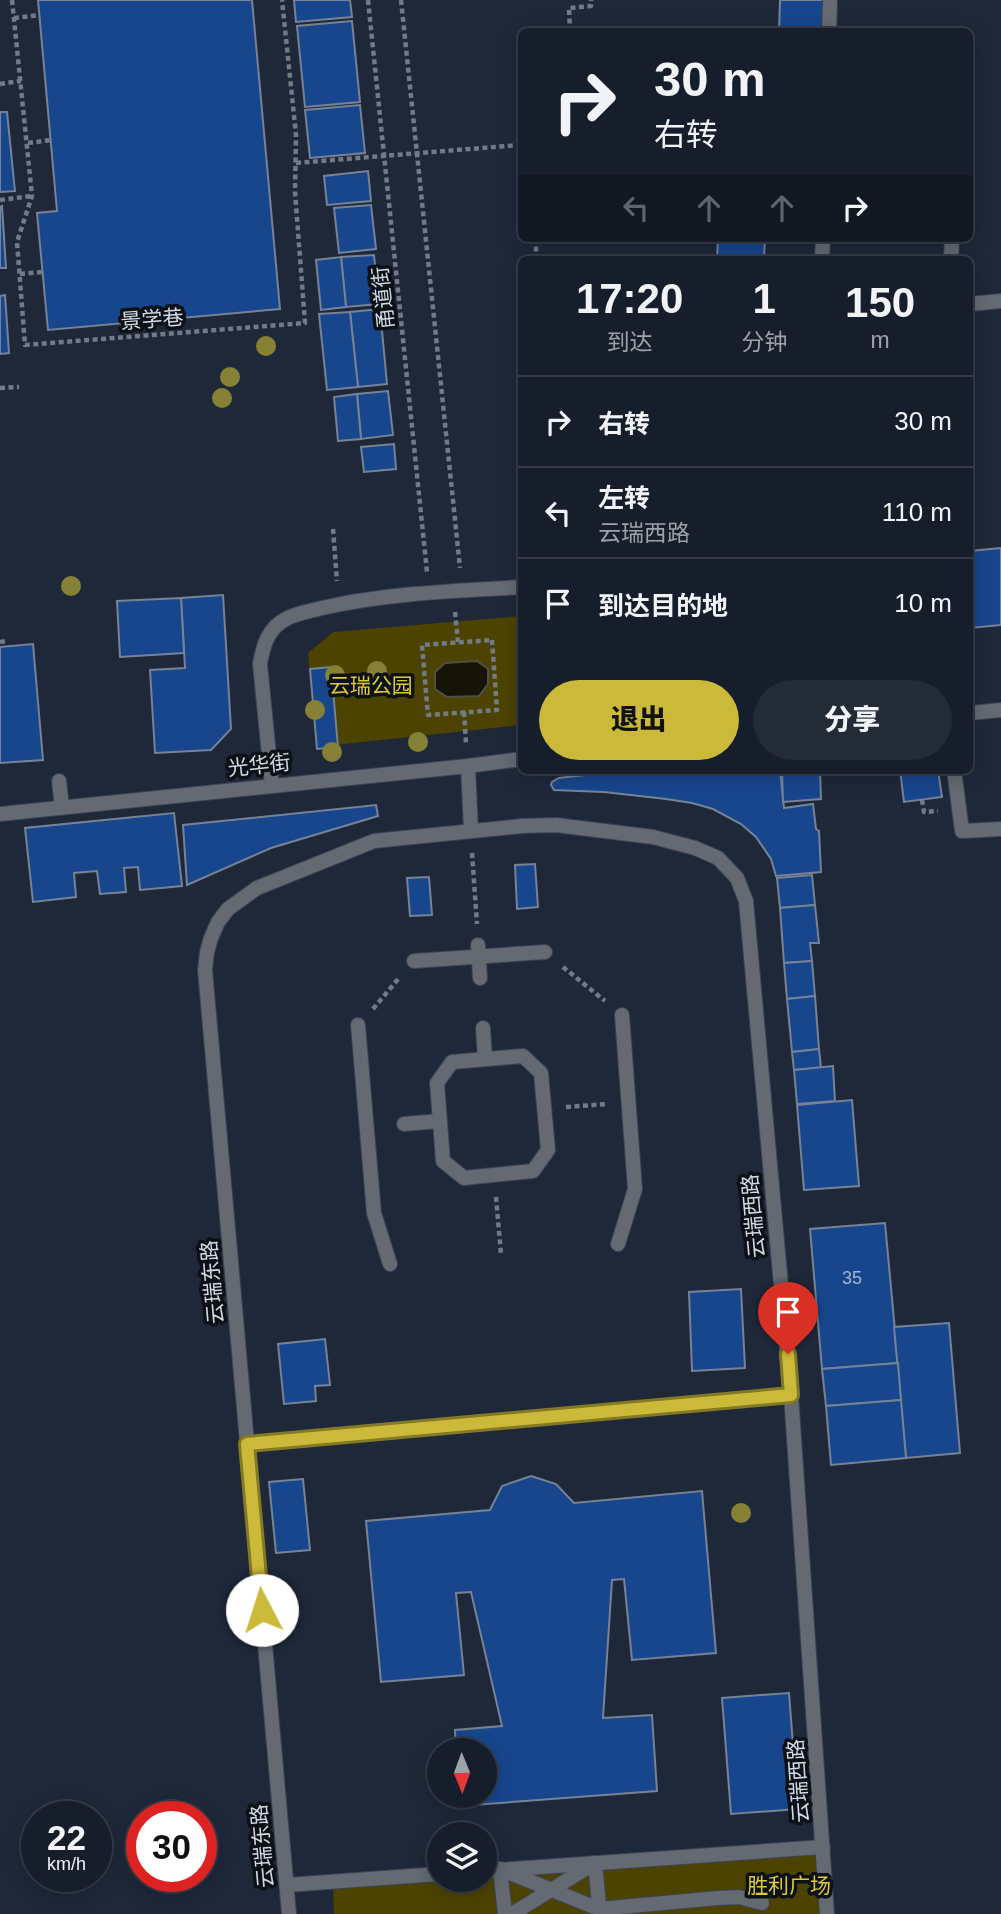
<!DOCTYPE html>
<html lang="zh">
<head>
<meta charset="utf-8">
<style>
	:root { --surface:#161e2b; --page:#232b37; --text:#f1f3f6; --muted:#9ea2a9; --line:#353c47; --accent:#cbba39 }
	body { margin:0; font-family:Helvetica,"Noto Sans SC",sans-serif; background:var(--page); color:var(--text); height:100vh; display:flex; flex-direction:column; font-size:26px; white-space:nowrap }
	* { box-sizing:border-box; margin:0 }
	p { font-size:23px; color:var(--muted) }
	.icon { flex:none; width:38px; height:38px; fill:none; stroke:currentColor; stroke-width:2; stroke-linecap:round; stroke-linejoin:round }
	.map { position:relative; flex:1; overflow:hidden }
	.panel { position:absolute; left:518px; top:256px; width:455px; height:518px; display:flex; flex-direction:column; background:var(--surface); border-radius:10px; box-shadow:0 4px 18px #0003,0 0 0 2px var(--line) }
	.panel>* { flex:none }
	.top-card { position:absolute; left:518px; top:28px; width:455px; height:214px; border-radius:10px; box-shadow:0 4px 18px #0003,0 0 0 2px var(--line); background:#161e2b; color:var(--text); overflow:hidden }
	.needle { width:46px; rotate:179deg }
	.controls { position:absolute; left:427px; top:1738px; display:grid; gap:14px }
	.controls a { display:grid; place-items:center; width:70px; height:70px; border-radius:50%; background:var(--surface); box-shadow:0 4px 18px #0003,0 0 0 2px var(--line); font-size:35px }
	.speed { position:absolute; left:21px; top:1801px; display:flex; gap:14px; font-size:35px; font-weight:700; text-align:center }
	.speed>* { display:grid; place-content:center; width:91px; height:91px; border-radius:50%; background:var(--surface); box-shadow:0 4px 18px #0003,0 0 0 2px var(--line); line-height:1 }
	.speed small { font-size:18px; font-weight:400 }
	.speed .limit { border:10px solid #d22; background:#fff; color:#111 }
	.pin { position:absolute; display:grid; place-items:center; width:60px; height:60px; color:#fff; margin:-72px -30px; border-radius:50% 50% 50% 0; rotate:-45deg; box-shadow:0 0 7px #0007 }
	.pin .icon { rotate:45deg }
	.me { position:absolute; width:77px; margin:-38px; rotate:355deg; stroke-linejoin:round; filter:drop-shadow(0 0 5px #0008) }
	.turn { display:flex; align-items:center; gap:24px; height:147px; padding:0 21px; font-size:32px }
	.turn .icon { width:91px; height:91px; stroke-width:2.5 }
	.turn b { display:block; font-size:49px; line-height:60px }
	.lanes { display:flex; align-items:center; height:66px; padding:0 21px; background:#0003; justify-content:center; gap:35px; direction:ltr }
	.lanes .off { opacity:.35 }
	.eta { display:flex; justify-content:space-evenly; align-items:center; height:119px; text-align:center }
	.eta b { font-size:42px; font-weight:800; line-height:49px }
	.primary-button { display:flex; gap:14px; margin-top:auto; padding:14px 21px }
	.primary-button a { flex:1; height:80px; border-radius:42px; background:var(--accent); color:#111; font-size:28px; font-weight:800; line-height:80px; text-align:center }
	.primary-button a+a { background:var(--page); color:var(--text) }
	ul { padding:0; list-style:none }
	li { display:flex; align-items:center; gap:21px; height:91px; padding:0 21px; border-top:2px solid var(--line) }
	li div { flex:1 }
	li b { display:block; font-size:26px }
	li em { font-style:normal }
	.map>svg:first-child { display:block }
	.green { fill:#4c4300 }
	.water { fill:#161406; stroke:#4f4f49; stroke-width:2 }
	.building { fill:#17468d; stroke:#768296; stroke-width:2 }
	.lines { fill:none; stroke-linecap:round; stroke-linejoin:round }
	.lane-casing { stroke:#3b4454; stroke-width:16 }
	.street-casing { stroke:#3b4454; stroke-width:16 }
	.path { stroke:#727a88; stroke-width:4.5; stroke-dasharray:5 3.5; stroke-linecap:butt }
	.lane { stroke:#646972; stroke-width:14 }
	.street { stroke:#646972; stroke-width:14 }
	.tree { fill:#878136 }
	.route-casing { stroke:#847925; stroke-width:18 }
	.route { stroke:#cbba39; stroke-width:12 }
	.labels { text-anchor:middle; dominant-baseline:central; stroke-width:7; stroke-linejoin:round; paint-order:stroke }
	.number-label { font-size:18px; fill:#a4b5ce }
	.street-label { font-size:21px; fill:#d3dae4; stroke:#0c1118 }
	.park-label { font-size:21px; fill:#ddca33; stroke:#0c1118 }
</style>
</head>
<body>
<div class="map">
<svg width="1001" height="1914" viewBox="0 0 1001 1914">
	<rect width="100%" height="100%" fill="#1e2839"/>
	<!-- green -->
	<g class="green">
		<polygon points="521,616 521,725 316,747 308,653 333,632"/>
		<polygon points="817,1854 821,1914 334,1914 333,1886 439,1879 485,1880 485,1876"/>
	</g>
	<!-- water -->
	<polygon class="water" points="477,661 488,669 488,684 479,696 447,697 435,689 435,672 445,663"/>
	<!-- building -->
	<g class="building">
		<polygon points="38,0 252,0 280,309 48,330 37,213 57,211"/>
		<polygon points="294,0 350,0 352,17 296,22"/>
		<polygon points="780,0 828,0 826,32 779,32"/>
		<polygon points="352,21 360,102 305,107 297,26"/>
		<polygon points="360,105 365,153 310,158 305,110"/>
		<polygon points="0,112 7,112 15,191 0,192"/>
		<polygon points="368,171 371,201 327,205 324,176"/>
		<polygon points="371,205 376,249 339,253 334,208"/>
		<polygon points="2,206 6,268 0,268 0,207"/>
		<polygon points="718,238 765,238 764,259 717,259"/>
		<polygon points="374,255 379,304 346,307 341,257"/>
		<polygon points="341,257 346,307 321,310 316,260"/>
		<polygon points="5,295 9,353 0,354 0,296"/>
		<polygon points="380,309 387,384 358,387 350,312"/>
		<polygon points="350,312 358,387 327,390 319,314"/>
		<polygon points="388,391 393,435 361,439 357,394"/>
		<polygon points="357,394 361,439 338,441 334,397"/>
		<polygon points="394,444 396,469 364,472 361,447"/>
		<polygon points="1001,548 1001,625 970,628 970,551"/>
		<polygon points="223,595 231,729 211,750 155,753 150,670 185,668 181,598"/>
		<polygon points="181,598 184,653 120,657 117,601"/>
		<polygon points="33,644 43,760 0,763 0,647"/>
		<polygon points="331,667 338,747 317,749 310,669"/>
		<polygon points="630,770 780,770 784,808 813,804 816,829 819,831 821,872 776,876 771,859 756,837 741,824 713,809 692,803 666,799 604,792 554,790 551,785 552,782 559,778"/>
		<polygon points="782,770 820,770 821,799 783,802"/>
		<polygon points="900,770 938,770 942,797 904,802"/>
		<polygon points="376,805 378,816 271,848 187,885 183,825"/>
		<polygon points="174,813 182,886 140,890 138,867 124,868 126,892 100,894 97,871 74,873 76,897 33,902 25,828"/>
		<polygon points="535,864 538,907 517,909 515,865"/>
		<polygon points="812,875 815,905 780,908 777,878"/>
		<polygon points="429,877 432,915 410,916 407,878"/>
		<polygon points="815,905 819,943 810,943 812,961 784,963 780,908"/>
		<polygon points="812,961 815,996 787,999 784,963"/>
		<polygon points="815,996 819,1049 792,1052 787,999"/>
		<polygon points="819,1049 821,1068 794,1070 792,1052"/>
		<polygon points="833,1066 835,1101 797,1104 794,1070"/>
		<polygon points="852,1100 859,1186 804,1190 797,1105"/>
		<polygon points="885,1223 898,1363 822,1369 810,1229"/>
		<polygon points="741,1289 745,1368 692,1371 689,1292"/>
		<polygon points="949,1323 960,1453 906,1458 894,1327"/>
		<polygon points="325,1339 330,1385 315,1386 316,1401 284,1404 278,1344"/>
		<polygon points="898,1363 901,1400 826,1406 822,1369"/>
		<polygon points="901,1400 906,1458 831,1465 826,1406"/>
		<polygon points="531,1476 556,1484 574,1503 702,1491 716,1653 632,1660 624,1579 612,1580 603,1718 652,1715 657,1791 460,1806 460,1796 485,1796 485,1750 456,1750 455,1730 502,1726 471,1592 456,1593 464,1675 381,1682 366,1521 490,1510 502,1486"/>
		<polygon points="303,1479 310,1550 276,1553 269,1482"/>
		<polygon points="789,1693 798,1809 731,1814 722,1698"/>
	</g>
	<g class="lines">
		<!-- lane casing -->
		<g class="lane-casing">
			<g id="lane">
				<polyline points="951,259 952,238"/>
				<polyline points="970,304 1001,301"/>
				<polyline points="954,770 962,831 1001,829"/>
				<polyline points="59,781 62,807"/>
				<polyline points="247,1444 791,1395"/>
				<polyline points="500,1869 599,1909 718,1898 739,1897 762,1903"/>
				<polyline points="512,1914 595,1863"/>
			</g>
		</g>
		<!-- street casing -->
		<g class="street-casing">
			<g id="street">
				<polyline points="829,32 830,0"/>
				<polyline points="822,259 823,238"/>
				<polyline points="970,713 1001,710"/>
				<polyline points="468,766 471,831"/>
				<path d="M272,785L260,664C263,646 268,628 286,619C296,613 311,611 322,608C386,593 456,591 522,587"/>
				<polyline points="0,814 468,766 522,759"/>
				<polyline points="478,945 480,978"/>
				<polyline points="414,961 545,952"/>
				<polyline points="358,1025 374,1213 390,1264"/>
				<polyline points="483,1028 485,1059"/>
				<polygon points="523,1056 541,1073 548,1150 533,1171 464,1178 443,1161 437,1083 452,1062"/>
				<polyline points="404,1124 440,1121"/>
				<polyline points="618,1244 635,1189 622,1015"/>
				<polyline points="595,1863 600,1914"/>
				<polyline points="500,1869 505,1914"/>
				<polyline points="485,1871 823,1847"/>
				<polyline points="287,1885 439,1874"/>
				<polyline points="289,1914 205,970 207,952 211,938 218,922 228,909 257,888 374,841 522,826 556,825 653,837 695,848 718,858 737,878 746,901 791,1395 827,1914"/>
			</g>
		</g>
		<!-- path -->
		<g class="path">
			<polyline points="12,0 32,196 17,242 25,345 305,323 295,192 296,135 282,0"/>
			<polyline points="368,0 427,572"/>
			<polyline points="401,0 460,568"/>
			<polyline points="14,18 40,15"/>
			<polyline points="570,32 569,8 591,6 591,0"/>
			<polyline points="0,84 21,81"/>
			<polyline points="522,138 519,145 522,178"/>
			<polyline points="28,143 51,140"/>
			<polyline points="296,163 519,145"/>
			<polyline points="0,200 32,196"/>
			<polyline points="536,238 536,259"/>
			<polyline points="20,274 43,272"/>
			<polyline points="0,388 19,387"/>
			<polyline points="333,529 337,581"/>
			<polyline points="455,612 458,642"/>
			<polygon points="492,640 497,710 428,715 422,645"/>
			<polyline points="0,642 7,641"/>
			<polyline points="464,712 466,743"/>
			<polyline points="922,800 924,812 938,811"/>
			<polyline points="472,853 477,924"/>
			<polyline points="563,967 605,1001"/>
			<polyline points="373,1009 399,978"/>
			<polyline points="566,1107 607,1104"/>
			<polyline points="496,1197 501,1254"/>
		</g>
		<!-- lane -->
		<use href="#lane" class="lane"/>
		<!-- street -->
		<use href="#street" class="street"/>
	</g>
	<!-- trees -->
	<g class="tree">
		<circle cx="266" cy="346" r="10"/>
		<circle cx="230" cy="377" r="10"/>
		<circle cx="222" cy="398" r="10"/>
		<circle cx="71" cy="586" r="10"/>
		<circle cx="377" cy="671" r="10"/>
		<circle cx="335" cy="675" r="10"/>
		<circle cx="315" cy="710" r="10"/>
		<circle cx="418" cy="742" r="10"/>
		<circle cx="332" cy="752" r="10"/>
		<circle cx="741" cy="1513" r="10"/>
	</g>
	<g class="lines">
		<!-- route casing -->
		<g class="route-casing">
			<polyline id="route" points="262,1610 247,1444 791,1395 788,1354"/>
		</g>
		<!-- route -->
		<use href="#route" class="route"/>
	</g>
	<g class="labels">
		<!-- number labels -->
		<g class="number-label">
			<text x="852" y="1278">35</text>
		</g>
		<!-- street labels -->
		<g class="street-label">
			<text transform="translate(383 298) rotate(-96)">甬道街</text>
			<text transform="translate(152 319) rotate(-4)">景学巷</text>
			<text transform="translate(259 765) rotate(-6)">光华街</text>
			<text transform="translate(753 1216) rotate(-95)">云瑞西路</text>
			<text transform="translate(212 1282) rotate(-95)">云瑞东路</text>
			<text transform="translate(798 1781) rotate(-94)">云瑞西路</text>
			<text transform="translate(262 1846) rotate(-95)">云瑞东路</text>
		</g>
		<!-- park labels -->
		<g class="park-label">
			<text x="371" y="685">云瑞公园</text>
			<text x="789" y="1885">胜利广场</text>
		</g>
	</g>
</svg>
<div class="controls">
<a><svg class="needle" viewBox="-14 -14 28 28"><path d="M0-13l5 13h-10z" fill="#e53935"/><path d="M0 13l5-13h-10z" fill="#9ea2a9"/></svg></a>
<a><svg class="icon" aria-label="layers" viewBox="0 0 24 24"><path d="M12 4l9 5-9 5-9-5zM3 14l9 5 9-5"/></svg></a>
</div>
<div class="speed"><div>22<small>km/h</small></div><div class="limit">30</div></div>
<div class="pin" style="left:788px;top:1354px;background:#d93025"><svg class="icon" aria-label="arrive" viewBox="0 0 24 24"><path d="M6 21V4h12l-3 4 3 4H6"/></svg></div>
<svg class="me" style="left:262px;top:1610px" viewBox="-20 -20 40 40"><circle r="19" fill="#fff"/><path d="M0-13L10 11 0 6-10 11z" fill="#cbba39"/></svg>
<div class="top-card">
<div class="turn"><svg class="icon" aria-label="right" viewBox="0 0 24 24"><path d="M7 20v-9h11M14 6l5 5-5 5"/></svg><div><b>30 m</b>右转</div></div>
<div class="lanes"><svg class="icon off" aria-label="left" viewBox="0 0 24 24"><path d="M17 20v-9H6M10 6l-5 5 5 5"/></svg><svg class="icon off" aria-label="ahead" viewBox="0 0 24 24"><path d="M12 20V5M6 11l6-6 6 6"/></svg><svg class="icon off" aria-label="ahead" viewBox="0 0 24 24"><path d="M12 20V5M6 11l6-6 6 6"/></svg><svg class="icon" aria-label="right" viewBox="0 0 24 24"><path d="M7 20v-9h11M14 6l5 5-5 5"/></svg></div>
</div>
<section class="panel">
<div class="eta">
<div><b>17:20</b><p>到达</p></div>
<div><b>1</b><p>分钟</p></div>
<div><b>150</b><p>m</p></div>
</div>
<ul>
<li><svg class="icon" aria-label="right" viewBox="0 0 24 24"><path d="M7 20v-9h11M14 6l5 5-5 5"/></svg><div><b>右转</b></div><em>30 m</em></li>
<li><svg class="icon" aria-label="left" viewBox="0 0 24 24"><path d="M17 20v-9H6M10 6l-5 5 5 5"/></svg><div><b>左转</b><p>云瑞西路</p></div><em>110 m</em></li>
<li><svg class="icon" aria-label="arrive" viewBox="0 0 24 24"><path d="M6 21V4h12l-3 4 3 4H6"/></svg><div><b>到达目的地</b></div><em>10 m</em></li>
</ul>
<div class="primary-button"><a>退出</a><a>分享</a></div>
</section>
</div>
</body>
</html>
